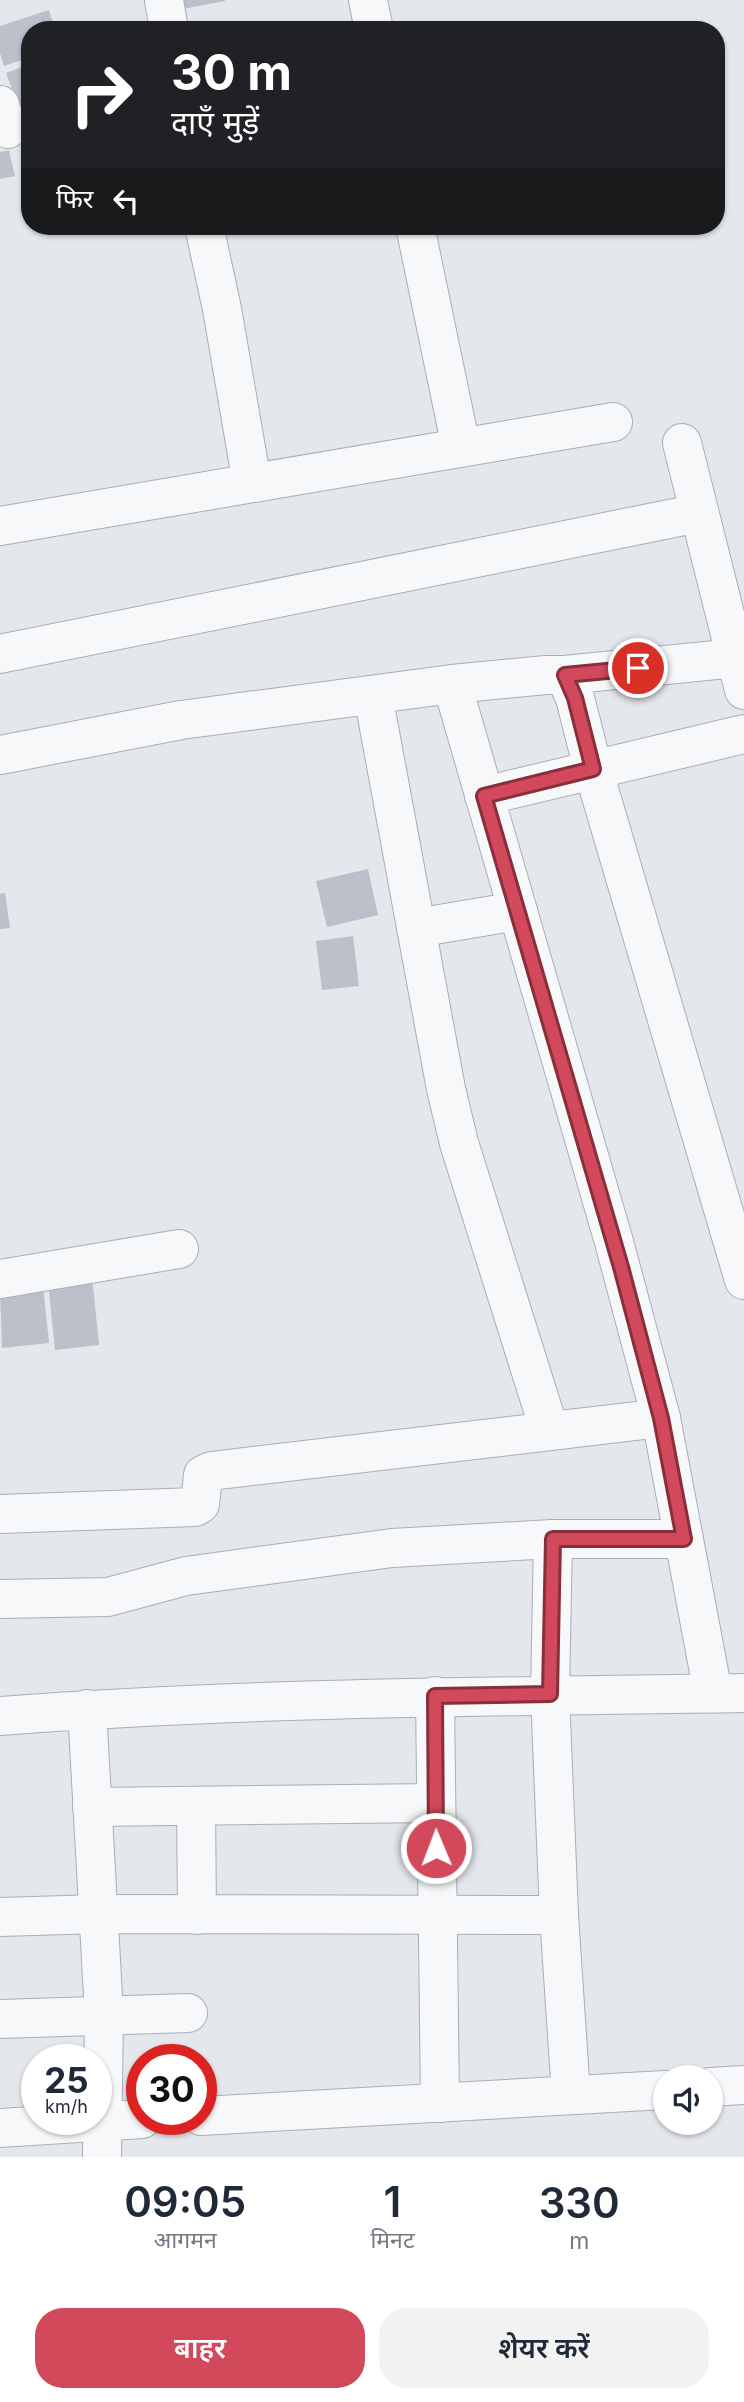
<!DOCTYPE html>
<html lang="hi">
<head>
<meta charset="utf-8">
<style>
	:root { --surface:#fff; --page:#f2f2f3; --text:#1f2937; --muted:#747a83; --accent:#d1495b }
	body { margin:0; font-family:Inter,"Noto Sans Devanagari",sans-serif; background:var(--page); color:var(--text); height:100vh; display:flex; flex-direction:column; font-size:26px; white-space:nowrap }
	* { box-sizing:border-box; margin:0 }
	p { font-size:23px; color:var(--muted) }
	.icon { flex:none; width:38px; height:38px; fill:none; stroke:currentColor; stroke-width:2; stroke-linecap:round; stroke-linejoin:round }
	.map { position:relative; height:2157px; overflow:hidden }
	.side { display:flex; flex-direction:column; background:var(--surface); flex:1 }
	.side>* { flex:none }
	.hud { position:absolute; left:21px; top:21px; width:704px; height:214px; border-radius:28px; box-shadow:0 2px 5px #0004; background:#202124; color:#fff; overflow:hidden }
	.controls { position:absolute; left:653px; top:2065px; display:grid; gap:14px }
	.controls a { display:grid; place-items:center; width:70px; height:70px; border-radius:50%; background:var(--surface); box-shadow:0 2px 5px #0004; font-size:35px }
	.speed { position:absolute; left:21px; top:2044px; display:flex; gap:14px; font-size:35px; font-weight:700; text-align:center }
	.speed>* { display:grid; place-content:center; width:91px; height:91px; border-radius:50%; background:var(--surface); box-shadow:0 2px 5px #0004; line-height:1 }
	.speed small { font-size:18px; font-weight:400 }
	.speed .limit { border:10px solid #d22; background:#fff; color:#111 }
	.pin { position:absolute; display:grid; place-items:center; width:60px; height:60px; color:#fff; margin:-30px; border:4px solid #fff; border-radius:50%; box-shadow:0 2px 7px #0007 }
	.me { position:absolute; width:77px; margin:-38px; rotate:359deg; stroke-linejoin:round; filter:drop-shadow(0 0 5px #0008) }
	.turn { display:flex; align-items:center; gap:24px; height:147px; padding:0 35px; font-size:32px }
	.turn .icon { width:91px; height:91px; stroke-width:2.5 }
	.turn b { display:block; font-size:49px; line-height:60px }
	.then { display:flex; align-items:center; height:66px; padding:0 35px; background:#0003; gap:14px; font-size:26px }
	.eta { display:flex; justify-content:space-evenly; align-items:center; height:119px; text-align:center }
	.eta b { font-size:42px; font-weight:600; line-height:49px }
	.cta { display:flex; gap:14px; margin-top:auto; padding:14px 35px }
	.cta a { flex:1; height:80px; border-radius:28px; background:var(--accent); color:#fff; font-size:28px; font-weight:600; line-height:80px; text-align:center }
	.cta a+a { background:var(--page); color:var(--text) }
	.map>svg:first-child { display:block }
	.building { fill:#bbc0ca }
	.lines { fill:none; stroke-linecap:round; stroke-linejoin:round }
	.minor-casing { stroke:#a9aeb7; stroke-width:40 }
	.minor { stroke:#f7f8fa; stroke-width:38 }
	.route-casing { stroke:#882f3b; stroke-width:18 }
	.route { stroke:#d1495b; stroke-width:12 }
</style>
</head>
<body>
<div class="map">
<svg width="744" height="2157" viewBox="0 0 744 2157">
	<rect width="100%" height="100%" fill="#e4e7ec"/>
	<!-- building -->
	<g class="building">
		<polygon points="175,0 225,0 225,1 177,10"/>
		<polygon points="49,10 55,30 30,30 30,57 4,66 0,53 0,26"/>
		<polygon points="30,64 30,136 6,73"/>
		<polygon points="9,150 15,176 0,179 0,152"/>
		<polygon points="368,869 378,915 327,927 316,881"/>
		<polygon points="5,893 10,928 0,929 0,894"/>
		<polygon points="353,936 359,986 322,990 316,941"/>
		<polygon points="92,1276 99,1345 55,1350 48,1281"/>
		<polygon points="43,1287 49,1343 2,1348 0,1292"/>
	</g>
	<g class="lines">
		<!-- minor casing -->
		<g class="minor-casing">
			<g id="minor">
				<polyline points="164,0 169,30"/>
				<polyline points="368,0 374,30"/>
				<polyline points="0,105 8,129"/>
				<polyline points="204,226 222,309 252,483"/>
				<polyline points="415,226 461,447"/>
				<polyline points="682,443 744,690"/>
				<polyline points="0,526 613,422"/>
				<polyline points="0,654 699,513"/>
				<polyline points="565,675 736,658"/>
				<polyline points="452,684 614,1242 661,1418 713,1693"/>
				<polyline points="373,695 446,1089 459,1143 549,1429"/>
				<polyline points="0,755 181,720 452,684 546,675 565,675 575,698 593,769 744,1280"/>
				<polyline points="484,796 744,734"/>
				<polyline points="416,928 518,911"/>
				<polyline points="0,1279 179,1249"/>
				<polyline points="0,1514 195,1507 200,1504 203,1475 211,1471 661,1418"/>
				<polyline points="553,1539 550,1694 559,1915 571,2095"/>
				<polyline points="0,1599 108,1597 186,1576 392,1548 553,1539 684,1539"/>
				<polyline points="435,1696 440,2103"/>
				<polyline points="87,1709 104,2014 102,2157"/>
				<path d="M0,1716C248,1697 496,1697 744,1693"/>
				<polyline points="196,1806 197,1915"/>
				<polyline points="92,1807 436,1803"/>
				<polyline points="0,1917 99,1914 559,1915"/>
				<polyline points="0,2019 188,2013"/>
				<polyline points="710,2087 744,2085"/>
				<polyline points="201,2116 665,2090"/>
				<polyline points="0,2128 142,2119"/>
			</g>
		</g>
		<!-- minor -->
		<use href="#minor" class="minor"/>
	</g>
	<g class="lines">
		<!-- route casing -->
		<g class="route-casing">
			<polyline id="route" points="436,1848 435,1696 550,1694 553,1539 684,1539 661,1418 621,1267 484,796 593,769 575,698 565,675 638,668"/>
		</g>
		<!-- route -->
		<use href="#route" class="route"/>
	</g>
</svg>
<div class="controls">
<a><svg class="icon" aria-label="sound" viewBox="0 0 24 24"><path d="M4 9h4l5-4v14l-5-4H4zM17 9q2 3 0 6"/></svg></a>
</div>
<div class="speed"><div>25<small>km/h</small></div><div class="limit">30</div></div>
<div class="pin" style="left:638px;top:668px;background:#d93025"><svg class="icon" aria-label="arrive" viewBox="0 0 24 24"><path d="M6 21V4h12l-3 4 3 4H6"/></svg></div>
<svg class="me" style="left:436px;top:1848px" viewBox="-20 -20 40 40"><circle r="17" fill="#d1495b" stroke="#fff" stroke-width="3"/><path d="M0-11L8 9 0 5-8 9z" fill="#fff"/></svg>
<div class="hud">
<div class="turn"><svg class="icon" aria-label="right" viewBox="0 0 24 24"><path d="M7 20v-9h11M14 6l5 5-5 5"/></svg><div><b>30 m</b>दाएँ मुड़ें</div></div>
<div class="then">फिर<svg class="icon" aria-label="left" viewBox="0 0 24 24"><path d="M17 20v-9H6M10 6l-5 5 5 5"/></svg></div>
</div>
</div>
<section class="side">
<div class="eta">
<div><b>09:05</b><p>आगमन</p></div>
<div><b>1</b><p>मिनट</p></div>
<div><b>330</b><p>m</p></div>
</div>
<div class="cta"><a>बाहर</a><a>शेयर करें</a></div>
</section>
</body>
</html>
